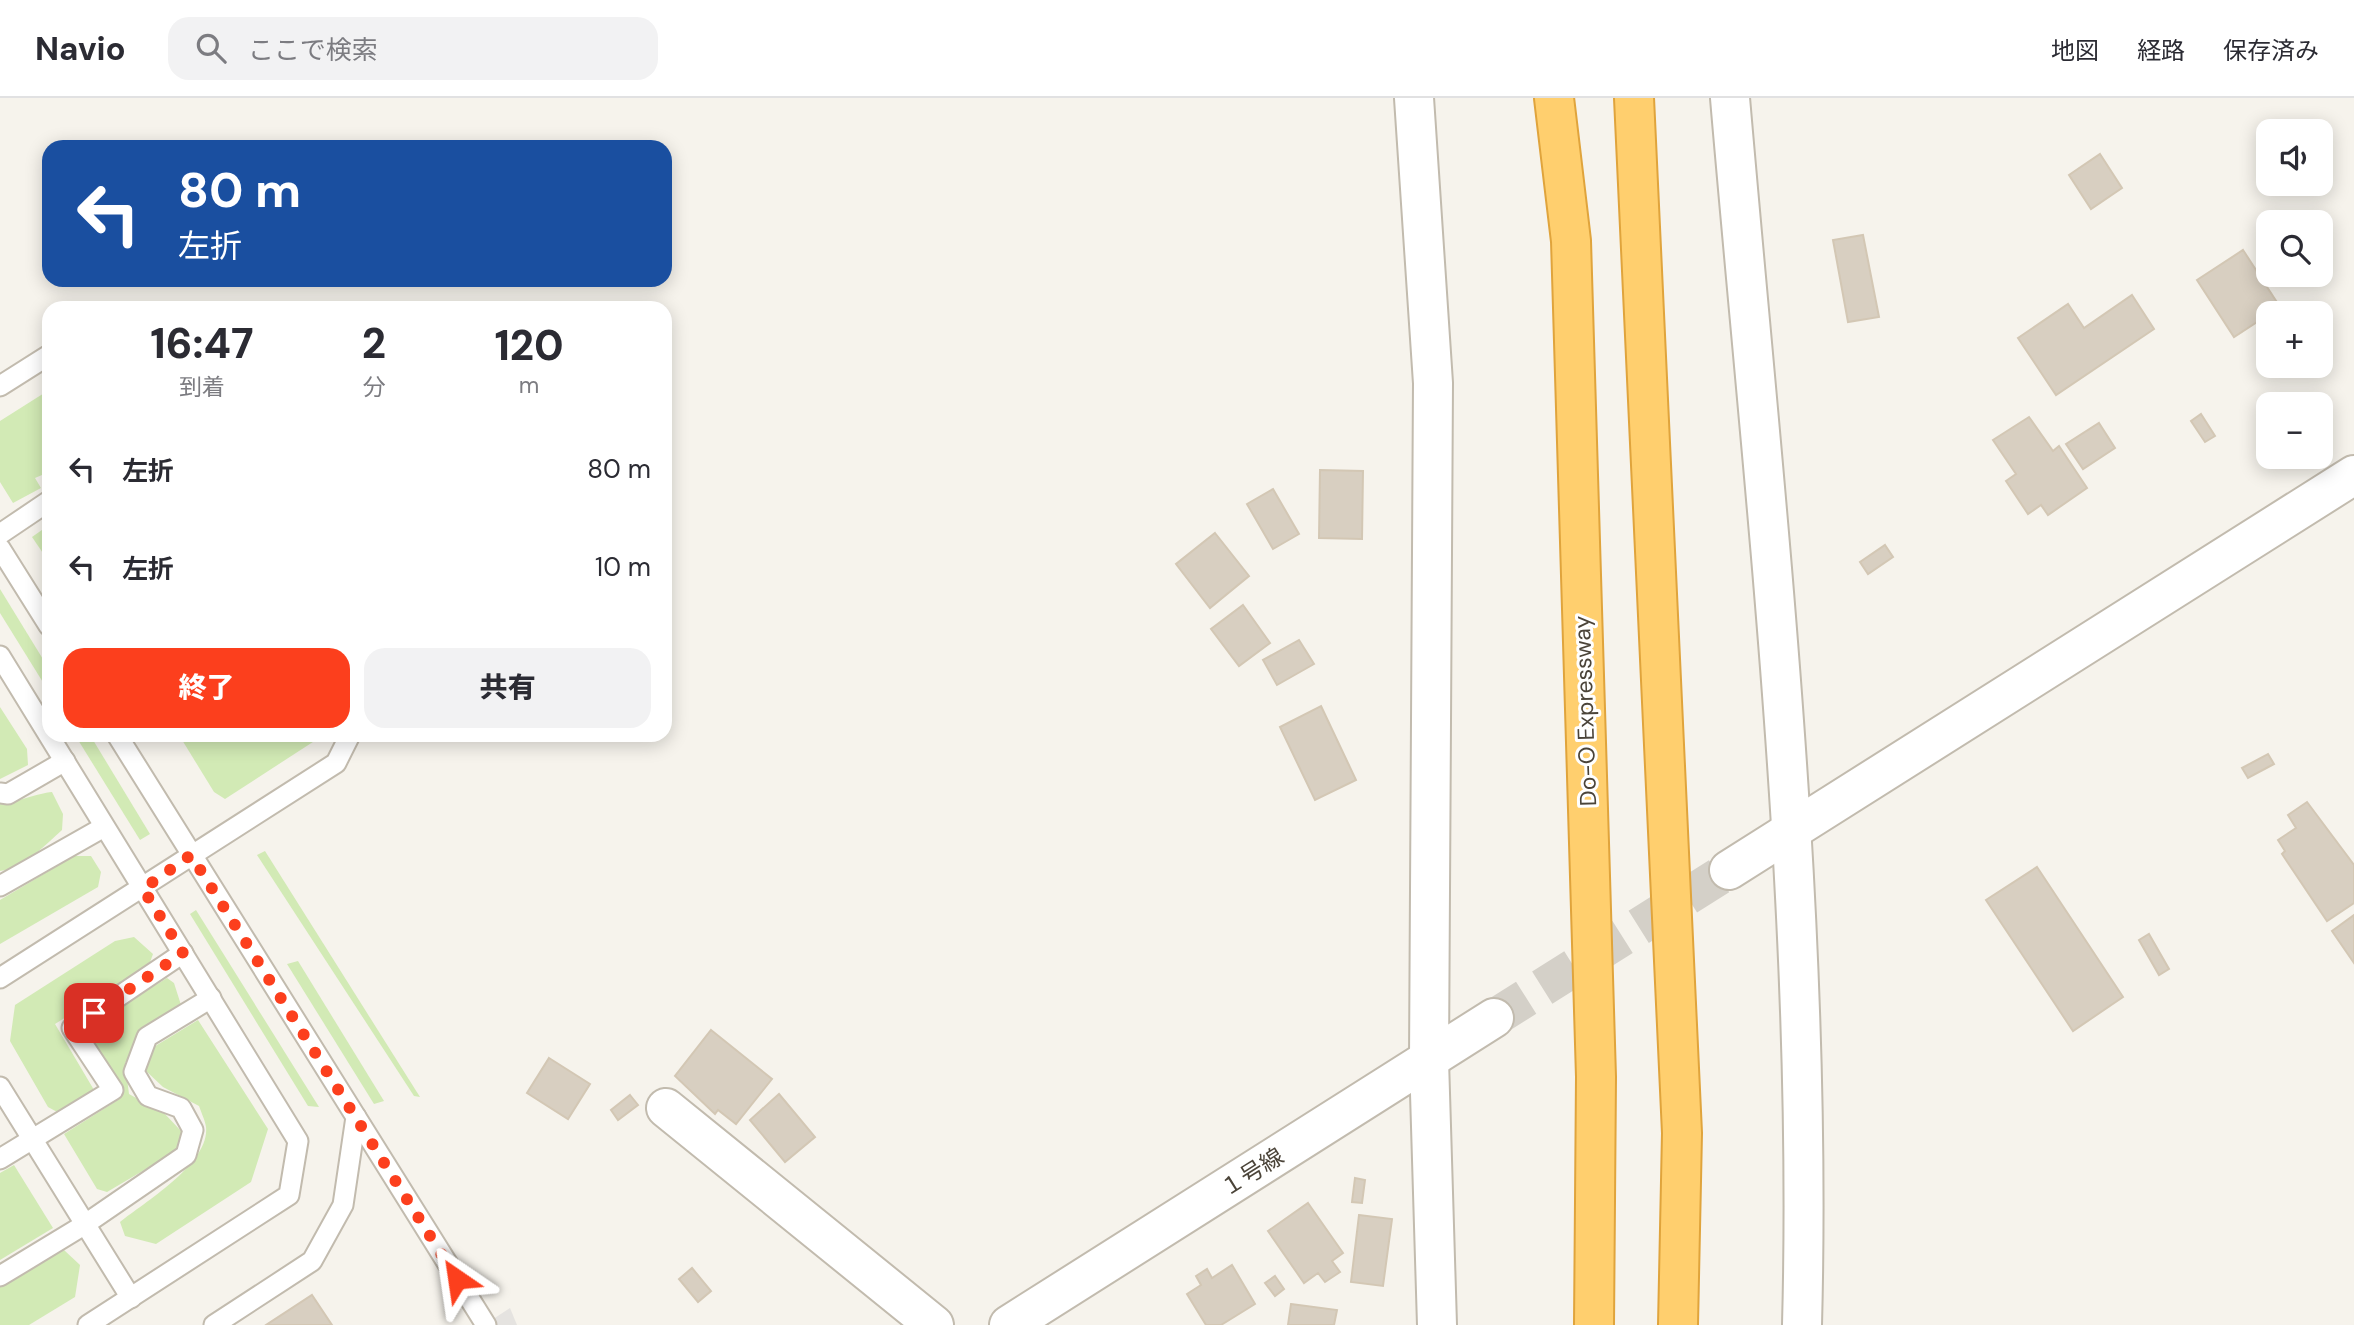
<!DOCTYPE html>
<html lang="ja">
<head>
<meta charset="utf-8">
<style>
	:root { --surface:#fff; --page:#f2f2f3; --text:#2b2b33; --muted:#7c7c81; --line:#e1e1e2; --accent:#fc3f1d }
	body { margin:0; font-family:"DM Sans","Noto Sans JP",sans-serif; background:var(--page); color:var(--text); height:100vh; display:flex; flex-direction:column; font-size:26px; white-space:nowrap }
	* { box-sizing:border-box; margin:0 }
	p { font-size:23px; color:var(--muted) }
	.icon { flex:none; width:38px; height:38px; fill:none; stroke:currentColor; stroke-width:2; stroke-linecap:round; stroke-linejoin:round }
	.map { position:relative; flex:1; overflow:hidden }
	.drawer { position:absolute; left:42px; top:203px; width:630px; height:441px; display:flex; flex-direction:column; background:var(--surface); border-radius:21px; box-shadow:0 4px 18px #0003 }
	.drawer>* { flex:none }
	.banner { position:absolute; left:42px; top:42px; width:630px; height:147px; border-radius:21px; box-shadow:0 4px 18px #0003; background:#1a4fa0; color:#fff; overflow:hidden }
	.fabs { position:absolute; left:2256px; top:21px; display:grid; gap:14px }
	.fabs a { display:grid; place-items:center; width:77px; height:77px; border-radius:14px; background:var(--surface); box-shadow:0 4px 18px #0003; font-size:35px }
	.pin { position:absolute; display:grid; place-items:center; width:60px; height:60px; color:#fff; margin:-30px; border-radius:14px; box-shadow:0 4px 10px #0006 }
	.me { position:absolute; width:77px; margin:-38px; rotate:328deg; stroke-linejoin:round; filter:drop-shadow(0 0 5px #0008) }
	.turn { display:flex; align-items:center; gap:24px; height:147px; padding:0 21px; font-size:32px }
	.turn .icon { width:91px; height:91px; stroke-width:2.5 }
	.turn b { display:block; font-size:49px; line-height:60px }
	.eta { display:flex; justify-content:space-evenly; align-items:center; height:119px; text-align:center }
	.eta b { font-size:42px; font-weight:800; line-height:49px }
	.button { display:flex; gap:14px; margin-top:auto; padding:14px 21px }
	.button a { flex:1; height:80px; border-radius:21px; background:var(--accent); color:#fff; font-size:28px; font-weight:800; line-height:80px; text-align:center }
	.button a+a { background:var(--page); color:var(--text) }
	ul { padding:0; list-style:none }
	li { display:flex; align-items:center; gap:21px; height:98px; padding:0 21px }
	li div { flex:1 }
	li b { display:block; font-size:26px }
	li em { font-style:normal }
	header { display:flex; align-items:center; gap:42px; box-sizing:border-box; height:98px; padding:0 35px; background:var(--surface); border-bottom:2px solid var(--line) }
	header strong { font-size:33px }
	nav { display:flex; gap:38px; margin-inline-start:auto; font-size:24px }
	.search { width:490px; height:63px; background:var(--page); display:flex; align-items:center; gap:18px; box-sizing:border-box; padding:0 24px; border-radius:21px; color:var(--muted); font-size:26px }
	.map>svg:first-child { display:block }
	.green { fill:#d2eab5 }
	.parking { fill:#e5e3e0 }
	.building { fill:#d8cfc1; stroke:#d3c7b4; stroke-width:2 }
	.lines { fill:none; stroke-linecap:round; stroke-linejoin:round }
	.tertiary-tunnel { stroke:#d4d0c8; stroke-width:38; stroke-dasharray:38 19; stroke-linecap:butt }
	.service-casing { stroke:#c2bbae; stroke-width:23 }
	.minor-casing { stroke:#c2bbae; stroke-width:42 }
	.tertiary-casing { stroke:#c2bbae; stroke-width:42 }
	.motorway-casing { stroke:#e0a43c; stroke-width:42 }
	.service { stroke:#fff; stroke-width:19 }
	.minor { stroke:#fff; stroke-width:38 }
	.tertiary { stroke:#fff; stroke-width:38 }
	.motorway { stroke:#ffcf6e; stroke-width:38 }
	.route { stroke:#fc3f1d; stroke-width:12; stroke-dasharray:0 21.6 }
	.labels { text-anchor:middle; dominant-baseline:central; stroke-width:6; stroke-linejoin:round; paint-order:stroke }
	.street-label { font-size:23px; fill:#4b4439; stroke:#fff }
</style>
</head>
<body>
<header>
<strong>Navio</strong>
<div class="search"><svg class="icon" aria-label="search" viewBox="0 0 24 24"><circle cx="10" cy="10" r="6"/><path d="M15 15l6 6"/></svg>ここで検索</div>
<nav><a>地図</a><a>経路</a><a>保存済み</a></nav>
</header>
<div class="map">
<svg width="2354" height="1227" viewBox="0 0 2354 1227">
	<rect width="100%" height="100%" fill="#f6f3ec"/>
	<!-- green -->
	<g class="green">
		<polygon points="49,292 49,374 35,380 41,390 13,405 0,384 0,323"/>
		<polygon points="49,427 49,464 32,439"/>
		<polygon points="0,491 49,571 49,594 0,515"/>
		<polygon points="0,609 27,651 28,667 0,681"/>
		<polygon points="75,637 90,637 150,736 140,742"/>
		<polygon points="179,637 315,637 316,642 225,701 214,694"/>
		<path d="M52,694L63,716L62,732C45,747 23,771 0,773V705C9,707 37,695 52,694Z"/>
		<polygon points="265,753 420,999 414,998 257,757"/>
		<polygon points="74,758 91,758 101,774 98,789 0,846 0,802"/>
		<polygon points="196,812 319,1009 308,1008 190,816"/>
		<polygon points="134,839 153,856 149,867 55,926 94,992 59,1015 48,1009 10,943 15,907 115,843"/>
		<polygon points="298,863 384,1003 374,1006 287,866"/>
		<polygon points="167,880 174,885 181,907 146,932 125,965 129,996 165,1016 181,1033 180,1051 107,1094 97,1091 64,1036 121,1000 87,930"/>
		<path d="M198,922L268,1031L251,1084L156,1146L125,1138L120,1124C145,1104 210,1065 206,1029C205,1022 201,1014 199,1008L163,989L146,973L152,950Z"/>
		<polygon points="14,1067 53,1130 0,1162 0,1075"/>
		<polygon points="64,1152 80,1167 75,1199 29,1227 0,1227 0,1187"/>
	</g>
	<!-- parking -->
	<polygon class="parking" points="510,1210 517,1227 484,1227"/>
	<!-- building -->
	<g class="building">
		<polygon points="2100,56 2122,90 2091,111 2069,77"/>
		<polygon points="1863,137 1879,219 1848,224 1833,142"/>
		<polygon points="2243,152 2280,209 2234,239 2197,182"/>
		<polygon points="2132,197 2154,231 2056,297 2018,240 2068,206 2084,230"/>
		<polygon points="2201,316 2215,338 2205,344 2191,323"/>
		<polygon points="2029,319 2053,353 2059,348 2087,390 2048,417 2041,407 2028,416 2006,383 2016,376 1993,342"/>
		<polygon points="2099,325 2115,350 2083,371 2066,346"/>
		<polygon points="1320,372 1363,373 1362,441 1319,440"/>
		<polygon points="1273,391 1299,436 1273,451 1247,406"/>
		<polygon points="1215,435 1249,478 1210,510 1176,466"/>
		<polygon points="1885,447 1893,459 1868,476 1860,464"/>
		<polygon points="1243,507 1270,545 1239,568 1211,531"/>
		<polygon points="1299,542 1314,566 1277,587 1263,562"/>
		<polygon points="1321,608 1356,682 1315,702 1280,629"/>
		<polygon points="2268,656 2274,666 2248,680 2242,670"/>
		<polygon points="2307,704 2354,767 2354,805 2327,823 2282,756 2285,753 2278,742 2296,730 2288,717"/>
		<polygon points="2037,769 2123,899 2073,933 1986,802"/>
		<polygon points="2354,817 2354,865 2332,833"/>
		<polygon points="2149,836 2169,871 2159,877 2139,842"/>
		<polygon points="711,932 772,981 736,1026 718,1012 715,1016 675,978"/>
		<polygon points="549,960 590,986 568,1021 527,995"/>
		<polygon points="779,996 815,1039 785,1064 750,1022"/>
		<polygon points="630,997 638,1007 618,1022 611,1012"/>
		<polygon points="1355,1080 1365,1082 1362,1105 1352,1104"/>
		<polygon points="1308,1105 1343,1155 1332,1163 1340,1174 1325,1184 1318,1175 1304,1185 1268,1133"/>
		<polygon points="1359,1117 1392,1121 1383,1188 1351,1184"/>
		<polygon points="1232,1167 1255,1206 1221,1227 1206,1227 1187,1196 1201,1187 1196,1178 1207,1171 1212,1180"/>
		<polygon points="692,1170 711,1193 698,1204 679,1181"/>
		<polygon points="1275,1178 1284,1191 1275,1198 1265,1185"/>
		<polygon points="312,1197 332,1227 266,1227"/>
		<polygon points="1291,1206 1337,1212 1334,1227 1288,1227"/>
	</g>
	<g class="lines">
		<!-- tertiary-tunnel -->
		<polyline class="tertiary-tunnel" points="1494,920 1729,772"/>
		<!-- service casing -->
		<g class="service-casing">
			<g id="service">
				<polyline points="0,288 49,257"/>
				<polyline points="0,436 49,403"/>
				<polyline points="0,450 49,528"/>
				<polyline points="0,558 298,1043 289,1097 88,1227"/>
				<polyline points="117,637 356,1019 343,1107 312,1163 214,1227"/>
				<polyline points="0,695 8,696 65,663"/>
				<polyline points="0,788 104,729"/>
				<polyline points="0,880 336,665 350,637"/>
				<polyline points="0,989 131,1200"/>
				<polyline points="356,1019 486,1227"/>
				<polyline points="0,1061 113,992 72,930 183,855"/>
				<polyline points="0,1178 84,1127 186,1057 193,1032 181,1010 148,998 134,974 147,939 211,900"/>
			</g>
		</g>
		<!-- minor casing -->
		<g class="minor-casing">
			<g id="minor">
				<polyline points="1414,0 1433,285 1429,962 1437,1227"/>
				<path d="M1730,0C1765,408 1813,817 1802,1227"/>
				<polyline points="666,1010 934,1227"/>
			</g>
		</g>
		<!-- tertiary casing -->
		<g class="tertiary-casing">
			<g id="tertiary">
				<polyline points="1729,772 2354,377"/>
				<polyline points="1009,1227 1494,920"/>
			</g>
		</g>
		<!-- motorway casing -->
		<g class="motorway-casing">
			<g id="motorway">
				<polyline points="1554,0 1571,143 1596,979 1594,1227"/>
				<polyline points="1634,0 1682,1035 1678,1227"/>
			</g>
		</g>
		<!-- service -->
		<use href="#service" class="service"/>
		<!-- minor -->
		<use href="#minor" class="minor"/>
		<!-- tertiary -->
		<use href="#tertiary" class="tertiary"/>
		<!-- motorway -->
		<use href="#motorway" class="motorway"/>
	</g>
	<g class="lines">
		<!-- route -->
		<polyline class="route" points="94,915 183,855 143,791 191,757 457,1181"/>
	</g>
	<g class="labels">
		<!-- street labels -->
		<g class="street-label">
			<text transform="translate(1585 613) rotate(-92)">Do-O Expressway</text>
			<text transform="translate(1252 1074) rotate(-32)">１号線</text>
		</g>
	</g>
</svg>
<div class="fabs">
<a><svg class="icon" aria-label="sound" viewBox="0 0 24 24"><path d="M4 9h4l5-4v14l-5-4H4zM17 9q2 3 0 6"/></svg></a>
<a><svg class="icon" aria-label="search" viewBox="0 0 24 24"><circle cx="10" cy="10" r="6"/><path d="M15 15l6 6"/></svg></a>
<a>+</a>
<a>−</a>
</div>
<div class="pin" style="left:94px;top:915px;background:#d93025"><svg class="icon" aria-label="arrive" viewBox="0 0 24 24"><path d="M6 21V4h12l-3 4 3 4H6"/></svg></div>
<svg class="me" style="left:457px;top:1181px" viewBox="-20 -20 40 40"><path d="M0-17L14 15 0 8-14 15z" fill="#fc3f1d" stroke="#fff" stroke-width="4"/></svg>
<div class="banner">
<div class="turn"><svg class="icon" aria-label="left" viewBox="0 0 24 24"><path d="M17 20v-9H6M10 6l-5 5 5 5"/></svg><div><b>80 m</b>左折</div></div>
</div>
<section class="drawer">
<div class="eta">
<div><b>16:47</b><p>到着</p></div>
<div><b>2</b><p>分</p></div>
<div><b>120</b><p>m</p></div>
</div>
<ul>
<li><svg class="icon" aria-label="left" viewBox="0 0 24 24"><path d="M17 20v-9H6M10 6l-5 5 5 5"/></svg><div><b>左折</b></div><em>80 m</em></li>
<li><svg class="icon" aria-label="left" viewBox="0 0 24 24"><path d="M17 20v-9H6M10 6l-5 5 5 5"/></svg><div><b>左折</b></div><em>10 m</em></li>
</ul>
<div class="button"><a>終了</a><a>共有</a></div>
</section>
</div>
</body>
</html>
